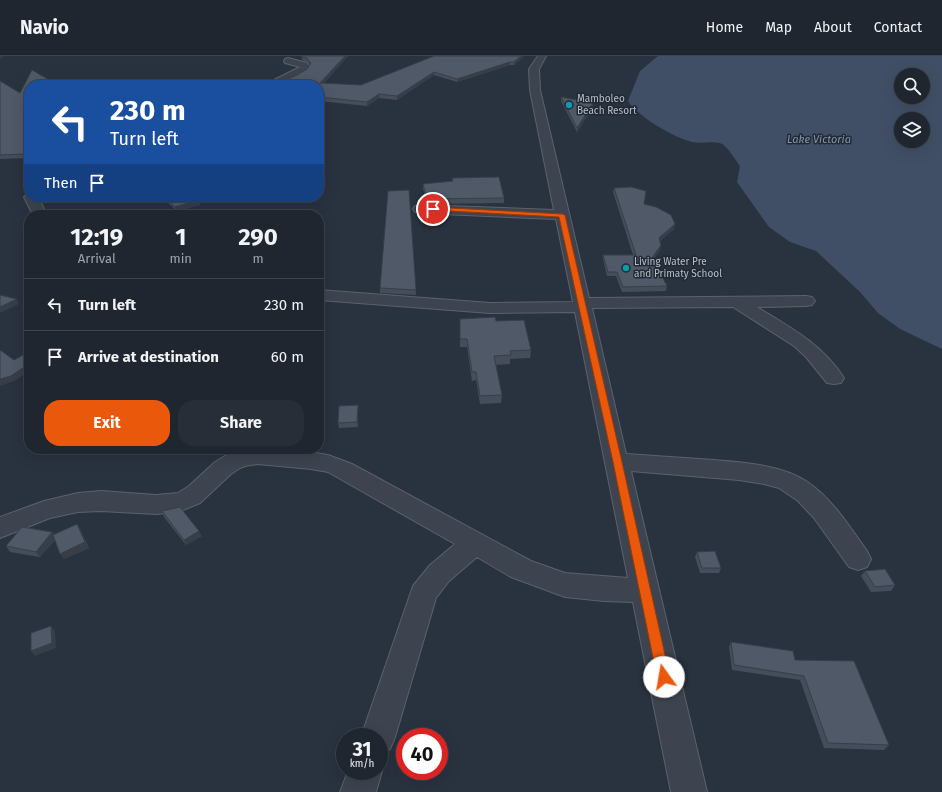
<!DOCTYPE html>
<html lang="en">
<head>
<meta charset="utf-8">
<style>
	:root { --surface:#1f262f; --page:#272e37; --text:#f1f3f6; --muted:#a1a5aa; --line:#3c434b; --accent:#ea580c }
	body { margin:0; font-family:"Fira Sans",sans-serif; background:var(--page); color:var(--text); height:100vh; display:flex; flex-direction:column; font-size:15px; white-space:nowrap }
	* { box-sizing:border-box; margin:0 }
	p { font-size:13px; color:var(--muted) }
	.icon { flex:none; width:22px; height:22px; fill:none; stroke:currentColor; stroke-width:2; stroke-linecap:round; stroke-linejoin:round }
	.map { position:relative; flex:1; overflow:hidden }
	.side { position:absolute; left:24px; top:154px; width:300px; height:244px; display:flex; flex-direction:column; background:var(--surface); border-radius:16px; box-shadow:0 4px 16px #0002,0 0 0 1px var(--line) }
	.side>* { flex:none }
	.hud { position:absolute; left:24px; top:24px; width:300px; height:122px; border-radius:16px; box-shadow:0 4px 16px #0002,0 0 0 1px var(--line); background:#1a4fa0; color:#fff; overflow:hidden }
	.buttons { position:absolute; left:894px; top:12px; display:grid; gap:8px }
	.buttons a { display:grid; place-items:center; width:36px; height:36px; border-radius:50%; background:var(--surface); box-shadow:0 4px 16px #0002,0 0 0 1px var(--line); font-size:20px }
	.speed { position:absolute; left:336px; top:672px; display:flex; gap:8px; font-size:20px; font-weight:700; text-align:center }
	.speed>* { display:grid; place-content:center; width:52px; height:52px; border-radius:50%; background:var(--surface); box-shadow:0 4px 16px #0002,0 0 0 1px var(--line); line-height:1 }
	.speed small { font-size:10px; font-weight:400 }
	.speed .limit { border:6px solid #d22; background:#fff; color:#111 }
	.pin { position:absolute; display:grid; place-items:center; width:34px; height:34px; color:#fff; margin:-17px; border:2px solid #fff; border-radius:50%; box-shadow:0 1px 4px #0007 }
	.me { position:absolute; width:44px; margin:-22px; rotate:347deg; stroke-linejoin:round; filter:drop-shadow(0 0 3px #0008) }
	.turn { display:flex; align-items:center; gap:14px; height:84px; padding:0 20px; font-size:18px }
	.turn .icon { width:52px; height:52px; stroke-width:2.5 }
	.turn b { display:block; font-size:28px; line-height:34px }
	.then { display:flex; align-items:center; height:38px; padding:0 20px; background:#0003; gap:8px; font-size:15px }
	.eta { display:flex; justify-content:space-evenly; align-items:center; height:68px; text-align:center }
	.eta b { font-size:24px; font-weight:700; line-height:28px }
	.action { display:flex; gap:8px; margin-top:auto; padding:8px 20px }
	.action a { flex:1; height:46px; border-radius:16px; background:var(--accent); color:#fff; font-size:16px; font-weight:700; line-height:46px; text-align:center }
	.action a+a { background:var(--page); color:var(--text) }
	ul { padding:0; list-style:none }
	li { display:flex; align-items:center; gap:12px; height:52px; padding:0 20px; border-top:1px solid var(--line) }
	li div { flex:1 }
	li b { display:block; font-size:15px }
	li em { font-style:normal }
	header { display:flex; align-items:center; gap:24px; box-sizing:border-box; height:56px; padding:0 20px; background:var(--surface); border-bottom:1px solid var(--line) }
	header strong { font-size:19px }
	nav { display:flex; gap:22px; margin-inline-start:auto; font-size:14px }
	.map>svg:first-child { display:block }
	.water { fill:#414f66; fill-rule:evenodd }
	.lines { fill:none; stroke-linecap:round; stroke-linejoin:round }
	.minor-casing { stroke:#5b626c; stroke-width:2 }
	.minor { fill:#3d444f; fill-rule:evenodd }
	.wall { fill:#444d59 }
	.shaded-wall { fill:#373e48 }
	.building { fill:#4f5967; stroke:#373e48 }
	.route { fill:#ea580c; stroke:#983908 }
	.culture-dot { fill:#0f9aa8; stroke:#212934; stroke-width:1.5 }
	.labels { text-anchor:middle; dominant-baseline:central; stroke-width:3; stroke-linejoin:round; paint-order:stroke }
	.far-poi-label { font-size:10px; fill:#b9bfc9; stroke:#212934; text-anchor:start }
	.far-water-label { font-size:11px; font-style:italic; fill:#8595ad; stroke:#212934 }
</style>
</head>
<body>
<header>
<strong>Navio</strong>
<nav><a>Home</a><a>Map</a><a>About</a><a>Contact</a></nav>
</header>
<div class="map">
<svg width="942" height="736" viewBox="0 0 942 736">
	<rect width="100%" height="100%" fill="#29323f"/>
	<!-- water -->
	<path class="water" d="M658,0H942V293L900,273L878,257L860,236L816,195L790,186L769,171L737,126L740,110C735,104 728,90 720,87C711,85 701,88 692,86C675,82 638,61 628,45L640,15ZM901,19H923V41H901ZM901,63H923V85H901Z"/>
	<g class="lines">
		<!-- minor casing -->
		<g class="minor-casing">
			<g id="minor">
				<path d="M538,0H546L539,13L540,34L589,242L806,240L812,241L815,245L812,249L806,250L757,251C791,272 822,288 844,322L841,327L834,328L827,327L806,301L794,290L733,251L592,252L626,398C656,400 685,402 714,404C744,407 779,408 806,425C832,442 849,470 867,495L871,503L867,511L858,514L849,511L814,462L798,445L779,432L764,428L739,424L631,415L707,736H671L633,546L604,545L565,541L511,521L477,501L449,525L436,542L395,681L390,693L379,697V681H361L413,530L430,509L455,488L328,416L311,413L258,408L245,410L240,412L231,418L200,447L178,456L156,458L101,455L78,456L50,462L0,482V461L44,445L78,437L101,435L156,439L178,437L189,430L215,406L230,397L246,393L302,395L328,399L352,408L531,505L565,517L628,522L575,256L490,257L319,244V234L490,247L573,246L556,163L420,157L415,156L413,153L415,150L420,149L554,154L530,34L529,13Z"/>
				<path d="M288,2L307,7L310,11C301,22 283,29 269,29L274,24L300,11L285,7L284,5L285,3Z"/>
				<polygon points="29,137 29,141 38,141 47,159 33,159 24,141"/>
				<polygon points="379,707 382,715 376,736 340,736 348,715 379,715"/>
			</g>
		</g>
		<!-- minor -->
		<use href="#minor" class="minor"/>
	</g>
	<!-- wall -->
	<g class="wall">
		<polygon points="302,0 348,0 324,27 361,29 434,0 524,0 514,9 510,9 457,26 434,19 397,44 379,42 367,50 319,45 319,29 297,19 307,13 310,8 307,6 302,4"/>
		<polygon points="0,25 20,37 29,29 29,100 26,102 0,103"/>
		<polygon points="561,41 593,47 593,51 577,76 561,45"/>
		<polygon points="452,122 504,142 504,147 427,148 423,132 423,128 453,125"/>
		<polygon points="614,132 644,148 674,173 660,185 660,194 653,204 667,230 666,235 622,236 616,220 607,220 603,203 603,199 633,199 613,136"/>
		<polygon points="409,134 416,239 380,237 380,232"/>
		<polygon points="165,141 195,141 198,144 200,149 177,155 166,145"/>
		<polygon points="460,263 496,265 531,294 530,302 510,303 510,308 496,309 502,339 501,347 480,348 476,324 472,325 467,291 460,291"/>
		<polygon points="29,296 29,317 27,316 14,325 14,304"/>
		<polygon points="358,349 358,371 339,372 338,367"/>
		<polygon points="162,455 202,480 186,489 164,461"/>
		<polygon points="80,473 89,492 64,503 55,484 40,501 10,496 6,490 52,476 54,478"/>
		<polygon points="697,496 721,512 719,517 700,517 695,501"/>
		<polygon points="865,515 895,529 891,535 871,536 861,520"/>
		<polygon points="731,586 795,604 889,689 884,694 824,692 800,624 732,614 729,591"/>
	</g>
	<!-- shaded-wall -->
	<g class="shaded-wall">
		<polygon points="0,0 4,0 0,3"/>
		<polygon points="345,0 348,0 321,31 320,27"/>
		<polygon points="521,0 524,0 514,9 514,6"/>
		<polygon points="510,6 510,9 457,26 457,23"/>
		<polygon points="434,16 434,19 397,44 397,40"/>
		<polygon points="379,38 379,42 367,50 367,46"/>
		<polygon points="593,47 593,51 577,76 577,72"/>
		<polygon points="29,94 29,100 26,102 24,98"/>
		<polygon points="198,144 200,149 177,155 175,151"/>
		<polygon points="675,168 674,173 658,186 659,182"/>
		<polygon points="661,189 660,194 651,207 652,202"/>
		<polygon points="17,243 19,248 0,257 0,251"/>
		<polygon points="24,311 27,316 14,325 0,330 0,323"/>
		<polygon points="358,349 358,371 357,366"/>
		<polygon points="77,468 80,473 89,492 64,503 60,498"/>
		<polygon points="199,475 202,480 186,489 184,484"/>
		<polygon points="52,476 56,482 40,501 36,496"/>
		<polygon points="51,570 55,575 56,592 35,600 31,595"/>
	</g>
	<!-- building -->
	<g class="building">
		<polygon points="302,0 345,0 320,27 361,29 434,0 521,0 514,6 510,6 457,23 434,16 397,40 379,38 367,46 319,41 319,29 275,29 281,26 297,19 307,13 311,7 307,2 301,1"/>
		<polygon points="32,14 58,29 29,29 29,94 24,98 0,99 0,25 20,37"/>
		<polygon points="208,28 235,29 207,29"/>
		<polygon points="561,41 593,47 577,72"/>
		<polygon points="499,121 504,142 427,143 423,128 453,125 452,122"/>
		<polygon points="631,131 646,135 644,148 656,151 671,159 675,168 659,182 661,189 652,202 667,230 623,231 617,216 608,216 603,199 636,199 614,132"/>
		<polygon points="409,134 416,234 380,232 388,135"/>
		<polygon points="165,141 195,141 198,144 175,151"/>
		<polygon points="0,239 17,243 0,251"/>
		<polygon points="495,261 496,265 524,264 531,294 510,295 511,299 494,300 502,339 480,340 476,316 472,316 467,283 460,283 460,263"/>
		<polygon points="0,294 14,304 29,296 29,313 24,311 11,320 0,323"/>
		<polygon points="358,349 357,366 338,367 339,350"/>
		<polygon points="180,451 199,475 184,484 162,455"/>
		<polygon points="77,468 85,486 60,498 53,479"/>
		<polygon points="22,471 52,476 36,496 6,490"/>
		<polygon points="715,495 721,512 702,512 697,496"/>
		<polygon points="885,513 895,529 875,531 865,515"/>
		<polygon points="51,570 52,587 31,595 31,577"/>
		<polygon points="731,586 793,595 795,604 854,605 889,689 828,687 804,620 734,609"/>
	</g>
	<!-- route -->
	<polygon class="route" points="433,151 562,158 565,159 622,406 670,621 668,625 664,627 659,625 657,621 613,406 559,161 431,154 431,152"/>
	<!-- markers -->
	<g class="culture-dot">
		<circle cx="569" cy="49" r="4"/>
		<circle cx="626" cy="212" r="4"/>
	</g>
	<g class="labels">
		<!-- far-poi labels -->
		<g class="far-poi-label">
			<text x="577" y="43">Mamboleo<tspan x="577" dy="12">Beach Resort</tspan></text>
			<text x="634" y="206">Living Water Pre<tspan x="634" dy="12">and Primaty School</tspan></text>
		</g>
		<!-- far-water labels -->
		<g class="far-water-label">
			<text x="819" y="83">Lake Victoria</text>
		</g>
	</g>
</svg>
<div class="buttons">
<a><svg class="icon" aria-label="search" viewBox="0 0 24 24"><circle cx="10" cy="10" r="6"/><path d="M15 15l6 6"/></svg></a>
<a><svg class="icon" aria-label="layers" viewBox="0 0 24 24"><path d="M12 4l9 5-9 5-9-5zM3 14l9 5 9-5"/></svg></a>
</div>
<div class="speed"><div>31<small>km/h</small></div><div class="limit">40</div></div>
<div class="pin" style="left:433px;top:153px;background:#d93025"><svg class="icon" aria-label="arrive" viewBox="0 0 24 24"><path d="M6 21V4h12l-3 4 3 4H6"/></svg></div>
<svg class="me" style="left:664px;top:621px" viewBox="-20 -20 40 40"><circle r="19" fill="#fff"/><path d="M0-13L10 11 0 6-10 11z" fill="#ea580c"/></svg>
<div class="hud">
<div class="turn"><svg class="icon" aria-label="left" viewBox="0 0 24 24"><path d="M17 20v-9H6M10 6l-5 5 5 5"/></svg><div><b>230 m</b>Turn left</div></div>
<div class="then">Then<svg class="icon" aria-label="arrive" viewBox="0 0 24 24"><path d="M6 21V4h12l-3 4 3 4H6"/></svg></div>
</div>
<section class="side">
<div class="eta">
<div><b>12:19</b><p>Arrival</p></div>
<div><b>1</b><p>min</p></div>
<div><b>290</b><p>m</p></div>
</div>
<ul>
<li><svg class="icon" aria-label="left" viewBox="0 0 24 24"><path d="M17 20v-9H6M10 6l-5 5 5 5"/></svg><div><b>Turn left</b></div><em>230 m</em></li>
<li><svg class="icon" aria-label="arrive" viewBox="0 0 24 24"><path d="M6 21V4h12l-3 4 3 4H6"/></svg><div><b>Arrive at destination</b></div><em>60 m</em></li>
</ul>
<div class="action"><a>Exit</a><a>Share</a></div>
</section>
</div>
</body>
</html>
